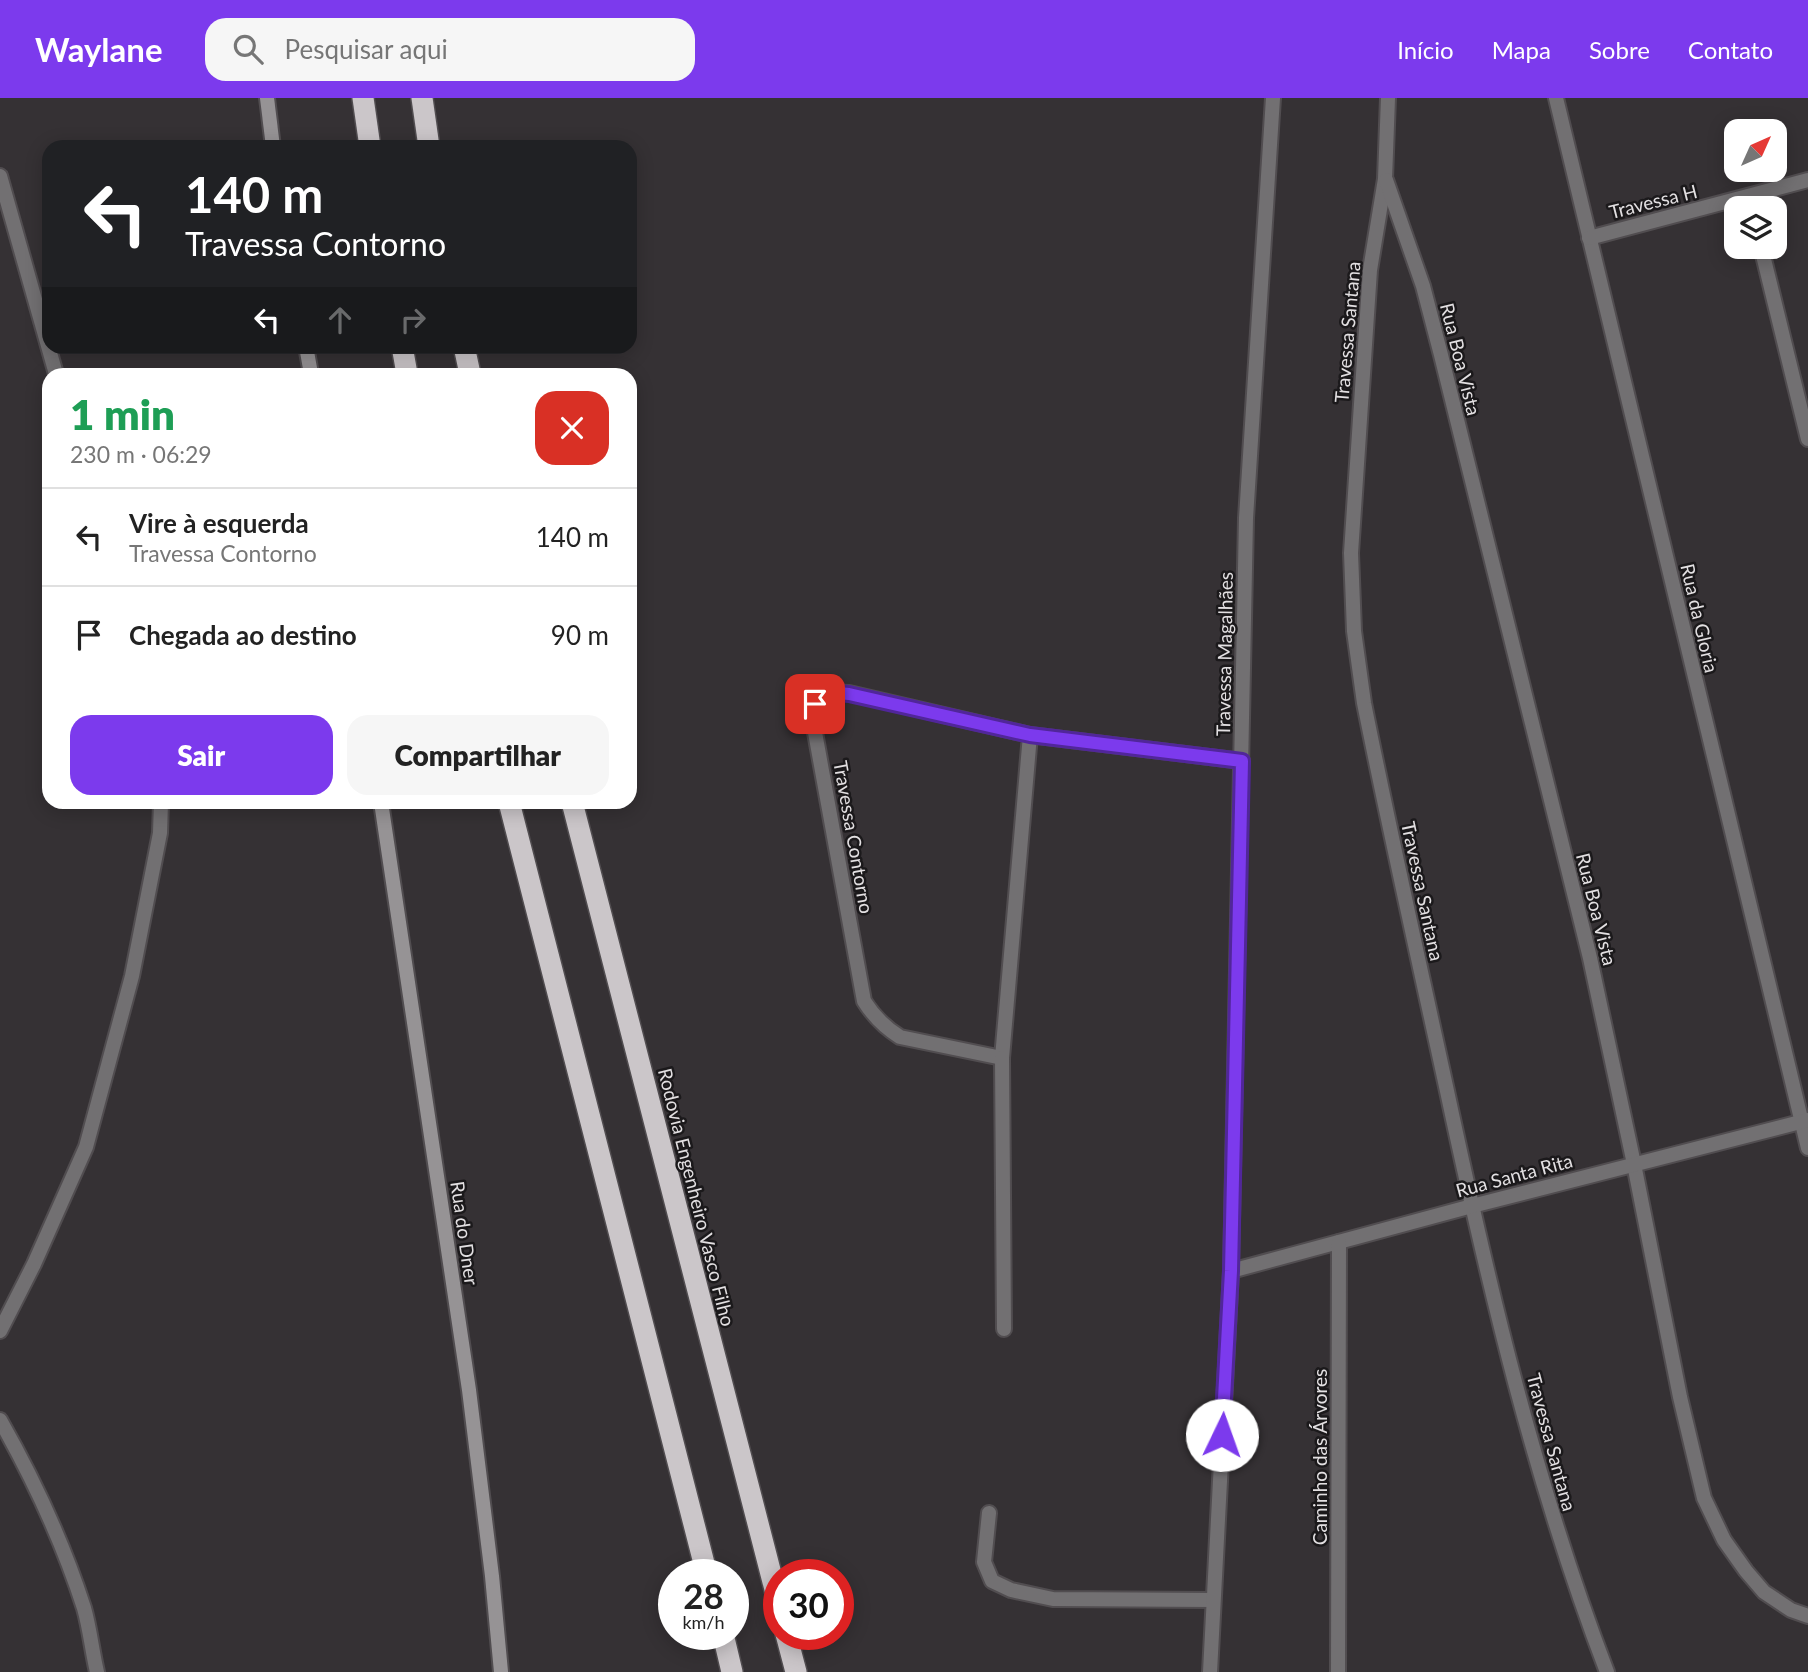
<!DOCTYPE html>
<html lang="pt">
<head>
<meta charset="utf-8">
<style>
	:root { --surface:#fff; --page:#f6f6f6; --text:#222; --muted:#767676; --line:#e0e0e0; --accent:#7c3aed }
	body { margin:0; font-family:Lato,sans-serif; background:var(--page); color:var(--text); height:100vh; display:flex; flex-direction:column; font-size:26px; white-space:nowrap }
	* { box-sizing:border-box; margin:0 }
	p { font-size:23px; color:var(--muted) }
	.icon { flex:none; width:38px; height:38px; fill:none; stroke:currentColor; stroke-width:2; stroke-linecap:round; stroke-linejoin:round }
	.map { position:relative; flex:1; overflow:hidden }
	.sheet { position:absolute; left:42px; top:270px; width:595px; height:441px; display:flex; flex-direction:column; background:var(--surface); border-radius:21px; box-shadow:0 4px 18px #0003 }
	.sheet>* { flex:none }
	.banner { position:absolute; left:42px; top:42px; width:595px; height:214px; border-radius:21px; box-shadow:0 4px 18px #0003; background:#202124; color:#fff; overflow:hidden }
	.needle { width:46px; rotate:45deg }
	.tools { position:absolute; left:1724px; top:21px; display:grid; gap:14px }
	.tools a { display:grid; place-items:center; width:63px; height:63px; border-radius:14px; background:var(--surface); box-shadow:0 4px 18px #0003; font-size:35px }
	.speed { position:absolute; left:658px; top:1461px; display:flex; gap:14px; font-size:35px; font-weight:700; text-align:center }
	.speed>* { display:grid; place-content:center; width:91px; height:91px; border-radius:50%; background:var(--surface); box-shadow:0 4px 18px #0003; line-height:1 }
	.speed small { font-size:18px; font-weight:400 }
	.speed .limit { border:10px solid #d22; background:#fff; color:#111 }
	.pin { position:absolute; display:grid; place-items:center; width:60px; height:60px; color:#fff; margin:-30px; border-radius:14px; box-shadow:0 4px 10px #0006 }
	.me { position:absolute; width:77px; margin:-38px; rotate:3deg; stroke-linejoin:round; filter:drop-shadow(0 0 5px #0008) }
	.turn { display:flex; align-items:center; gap:24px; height:147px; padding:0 28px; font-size:32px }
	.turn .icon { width:91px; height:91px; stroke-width:2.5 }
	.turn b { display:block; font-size:49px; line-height:60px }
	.lanes { display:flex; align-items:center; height:66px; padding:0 28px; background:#0003; justify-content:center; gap:35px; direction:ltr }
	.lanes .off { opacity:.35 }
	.round { display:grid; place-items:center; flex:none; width:74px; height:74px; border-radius:21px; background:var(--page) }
	.head { display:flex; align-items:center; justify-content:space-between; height:119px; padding:0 28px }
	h1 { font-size:42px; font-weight:800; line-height:52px; color:#1e9e55 }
	.cta { display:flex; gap:14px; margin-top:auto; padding:14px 28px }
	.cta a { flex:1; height:80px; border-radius:21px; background:var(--accent); color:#fff; font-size:28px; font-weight:800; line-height:80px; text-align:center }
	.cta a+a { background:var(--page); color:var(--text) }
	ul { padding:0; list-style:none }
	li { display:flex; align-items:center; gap:21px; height:98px; padding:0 28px; border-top:2px solid var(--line) }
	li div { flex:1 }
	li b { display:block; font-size:26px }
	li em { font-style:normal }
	header { display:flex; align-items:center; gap:42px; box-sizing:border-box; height:98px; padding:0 35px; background:var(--accent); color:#fff }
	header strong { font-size:33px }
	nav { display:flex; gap:38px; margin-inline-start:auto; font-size:24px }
	.search { width:490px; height:63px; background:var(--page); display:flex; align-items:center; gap:18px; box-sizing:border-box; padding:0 24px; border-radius:21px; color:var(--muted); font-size:26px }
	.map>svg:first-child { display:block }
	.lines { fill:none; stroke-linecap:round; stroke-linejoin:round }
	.lane-casing { stroke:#514d50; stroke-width:18 }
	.street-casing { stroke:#514d50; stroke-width:18 }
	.secondary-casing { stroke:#514d50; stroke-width:18 }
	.highway-casing { stroke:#514d50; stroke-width:24 }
	.lane { stroke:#727072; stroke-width:14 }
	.street { stroke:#727072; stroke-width:14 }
	.secondary { stroke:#969395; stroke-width:14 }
	.highway { stroke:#cbc6c9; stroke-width:21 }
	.route-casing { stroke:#51269a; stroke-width:18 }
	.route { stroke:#7c3aed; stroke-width:12 }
	.labels { text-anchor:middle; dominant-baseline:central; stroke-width:5; stroke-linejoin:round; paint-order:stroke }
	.street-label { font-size:19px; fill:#e3e0e2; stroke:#1b191b }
</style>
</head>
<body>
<header>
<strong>Waylane</strong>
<div class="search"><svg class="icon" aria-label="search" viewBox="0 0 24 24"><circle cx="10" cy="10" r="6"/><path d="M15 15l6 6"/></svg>Pesquisar aqui</div>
<nav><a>Início</a><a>Mapa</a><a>Sobre</a><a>Contato</a></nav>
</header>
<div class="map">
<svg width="1808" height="1574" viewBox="0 0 1808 1574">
	<rect width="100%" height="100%" fill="#353134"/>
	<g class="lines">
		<!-- lane casing -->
		<g class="lane-casing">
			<g id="lane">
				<polyline points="0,78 56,276"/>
				<polyline points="0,1233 34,1166 86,1049 132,878 160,735 161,704"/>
				<path d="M0,1322C34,1382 63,1445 84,1510C90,1531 92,1553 97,1574"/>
			</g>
		</g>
		<!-- street casing -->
		<g class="street-casing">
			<g id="street">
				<path d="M1388,0L1385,81L1370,172L1351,455L1354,533L1364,605C1390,735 1419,864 1447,993C1489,1190 1535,1386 1607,1574"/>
				<polyline points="1556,0 1808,1050"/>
				<polyline points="1386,82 1423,188 1441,257 1590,860 1634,1066 1680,1299 1704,1400 1724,1442 1746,1473 1764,1494 1791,1512 1808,1518"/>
				<polyline points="1589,140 1808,82"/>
				<polyline points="1761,149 1808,341"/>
				<path d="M1030,637L1002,960L900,939C884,929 874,919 864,903L812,618C818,596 827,594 849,595L1030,637L1242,663"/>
				<polyline points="1002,960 1004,1231"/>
				<polyline points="1231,1173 1472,1108 1808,1022"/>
				<polyline points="989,1415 984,1464 992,1483 1011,1492 1053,1501 1213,1502"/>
				<polyline points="1210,1574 1231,1173 1246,420 1273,0"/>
				<polyline points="1338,1574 1339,1144"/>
			</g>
		</g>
		<!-- secondary casing -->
		<g class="secondary-casing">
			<g id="secondary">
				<polyline points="267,0 273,49"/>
				<polyline points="306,248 311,276"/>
				<polyline points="381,704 469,1292 492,1478 501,1574"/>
			</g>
		</g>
		<!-- highway casing -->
		<g class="highway-casing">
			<g id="highway">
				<polyline points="363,0 370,49"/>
				<polyline points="422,0 429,49"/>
				<polyline points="402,248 407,276"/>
				<polyline points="464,248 470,276"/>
				<polyline points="509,704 707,1477"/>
				<polyline points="572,704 779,1507"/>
				<polyline points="723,1536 732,1574"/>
				<polyline points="786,1536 796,1574"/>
			</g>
		</g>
		<!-- lane -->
		<use href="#lane" class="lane"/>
		<!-- street -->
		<use href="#street" class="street"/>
		<!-- secondary -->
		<use href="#secondary" class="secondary"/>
		<!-- highway -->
		<use href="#highway" class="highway"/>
	</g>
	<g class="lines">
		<!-- route casing -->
		<g class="route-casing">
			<path id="route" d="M815,606C826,595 833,594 849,596L1030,637L1242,663L1231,1173L1222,1337"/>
		</g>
		<!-- route -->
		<use href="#route" class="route"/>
	</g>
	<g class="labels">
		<!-- street labels -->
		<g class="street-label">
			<text transform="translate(1653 103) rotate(-14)">Travessa H</text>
			<text transform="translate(1347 234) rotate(-85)">Travessa Santana</text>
			<text transform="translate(1461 261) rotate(76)">Rua Boa Vista</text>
			<text transform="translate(1700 520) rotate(77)">Rua da Gloria</text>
			<text transform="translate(1224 556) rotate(-89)">Travessa Magalhães</text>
			<text transform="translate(854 739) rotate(80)">Travessa Contorno</text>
			<text transform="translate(1423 793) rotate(78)">Travessa Santana</text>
			<text transform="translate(1597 811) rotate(76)">Rua Boa Vista</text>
			<text transform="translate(1514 1077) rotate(-15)">Rua Santa Rita</text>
			<text transform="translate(697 1099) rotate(76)">Rodovia Engenheiro Vasco Filho</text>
			<text transform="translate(465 1135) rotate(82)">Rua do Dner</text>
			<text transform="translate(1552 1344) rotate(75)">Travessa Santana</text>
			<text transform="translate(1319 1359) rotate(-90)">Caminho das Árvores</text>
		</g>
	</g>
</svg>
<div class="tools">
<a><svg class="needle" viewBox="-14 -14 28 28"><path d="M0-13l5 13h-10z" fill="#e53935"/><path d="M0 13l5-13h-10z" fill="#767676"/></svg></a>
<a><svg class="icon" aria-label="layers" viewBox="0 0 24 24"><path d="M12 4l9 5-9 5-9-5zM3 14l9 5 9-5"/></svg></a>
</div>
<div class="speed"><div>28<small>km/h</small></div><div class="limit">30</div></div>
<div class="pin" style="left:815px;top:606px;background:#d93025"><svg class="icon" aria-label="arrive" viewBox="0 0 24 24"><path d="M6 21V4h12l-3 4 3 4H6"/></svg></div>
<svg class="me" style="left:1222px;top:1337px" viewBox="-20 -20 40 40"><circle r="19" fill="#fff"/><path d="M0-13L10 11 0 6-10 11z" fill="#7c3aed"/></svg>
<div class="banner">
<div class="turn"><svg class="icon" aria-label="left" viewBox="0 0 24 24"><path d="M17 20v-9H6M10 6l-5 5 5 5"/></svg><div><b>140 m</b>Travessa Contorno</div></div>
<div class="lanes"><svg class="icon" aria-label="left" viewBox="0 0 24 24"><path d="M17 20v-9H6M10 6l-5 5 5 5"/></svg><svg class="icon off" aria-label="ahead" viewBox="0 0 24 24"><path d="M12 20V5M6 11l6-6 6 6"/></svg><svg class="icon off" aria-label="right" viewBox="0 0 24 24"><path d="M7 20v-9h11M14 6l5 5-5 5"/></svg></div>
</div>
<section class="sheet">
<div class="head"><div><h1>1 min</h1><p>230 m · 06:29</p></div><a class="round" style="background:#d93025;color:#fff"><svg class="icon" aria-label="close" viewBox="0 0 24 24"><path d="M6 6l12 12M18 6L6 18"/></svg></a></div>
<ul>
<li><svg class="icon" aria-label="left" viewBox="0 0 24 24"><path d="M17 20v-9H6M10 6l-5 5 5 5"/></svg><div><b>Vire à esquerda</b><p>Travessa Contorno</p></div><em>140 m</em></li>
<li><svg class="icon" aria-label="arrive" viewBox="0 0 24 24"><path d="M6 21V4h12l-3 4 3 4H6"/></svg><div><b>Chegada ao destino</b></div><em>90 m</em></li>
</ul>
<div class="cta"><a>Sair</a><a>Compartilhar</a></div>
</section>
</div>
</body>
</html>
